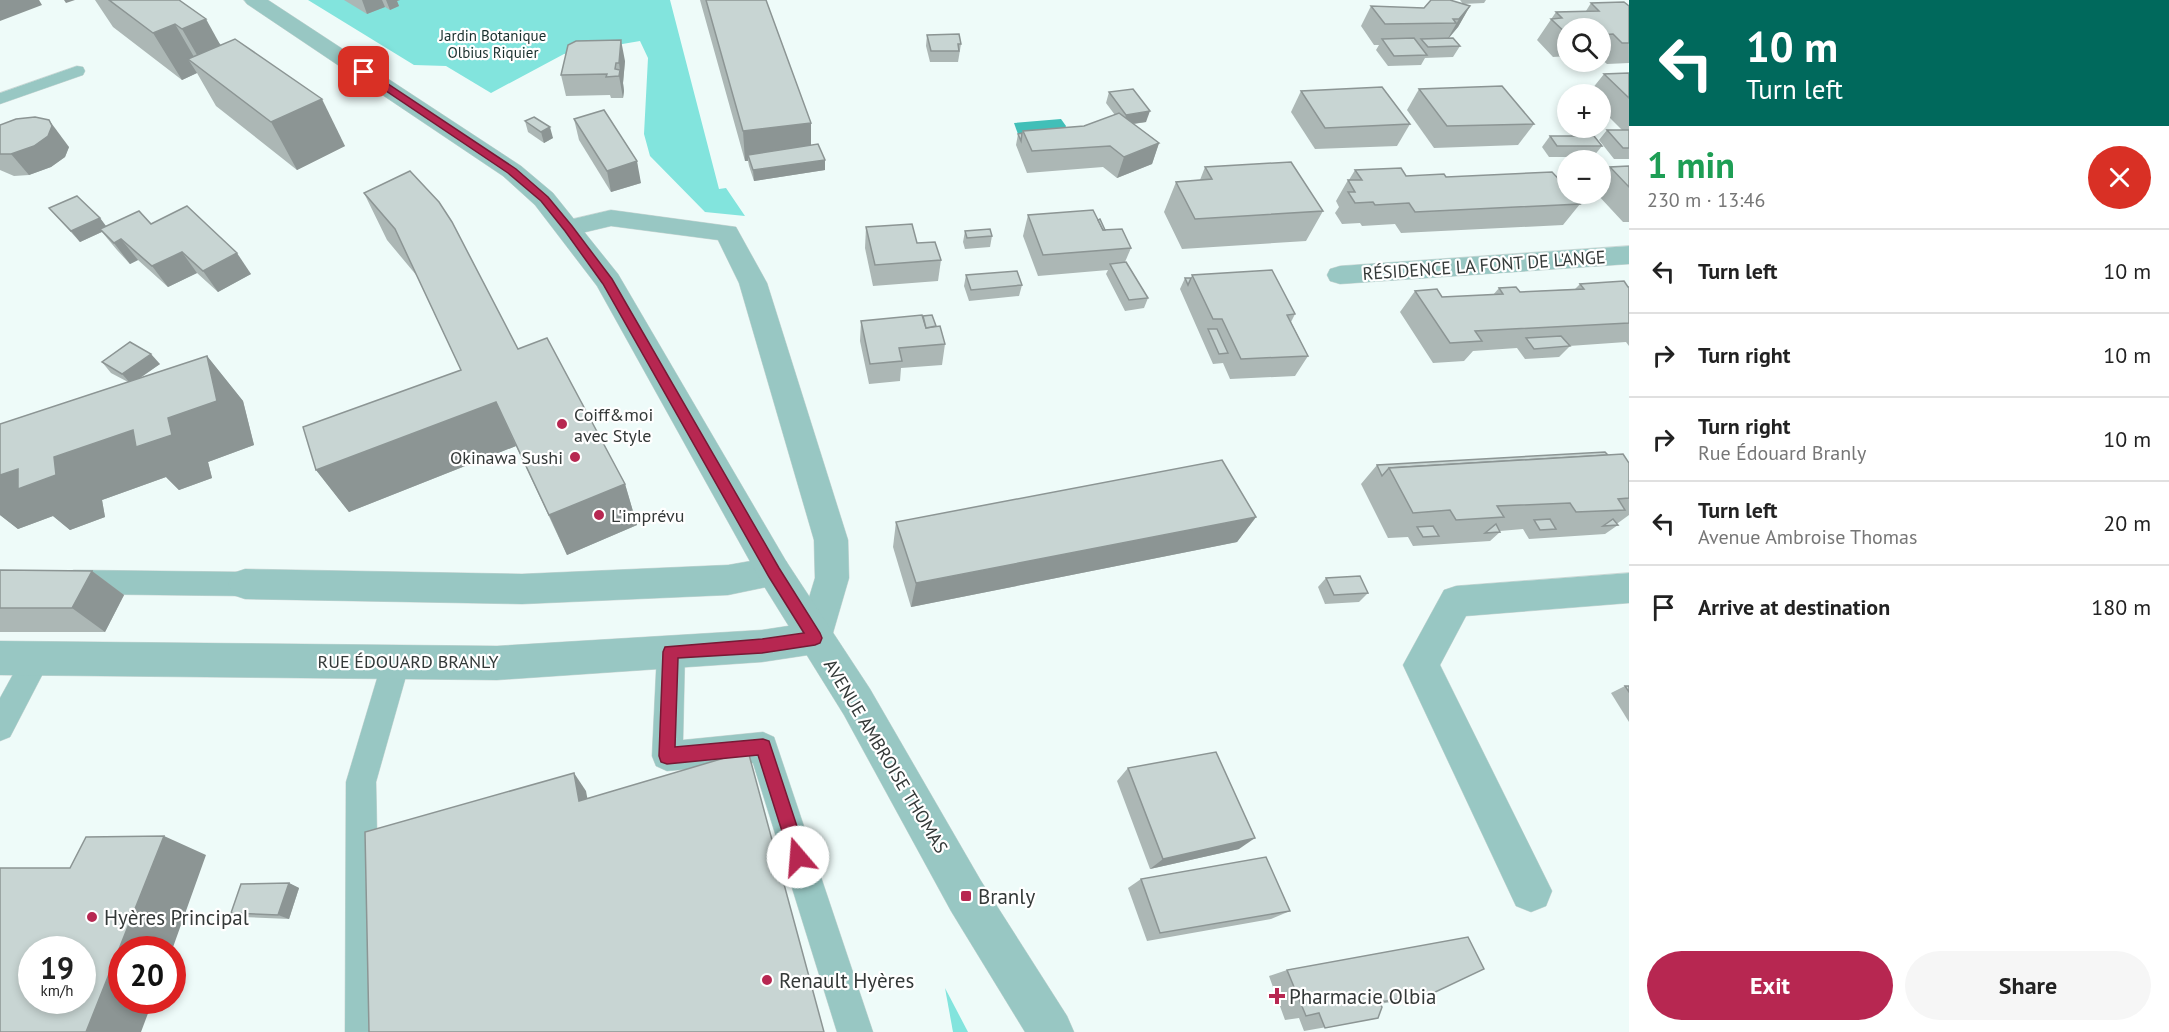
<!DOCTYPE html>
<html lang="en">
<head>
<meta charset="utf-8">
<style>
	:root { --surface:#fff; --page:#f6f6f6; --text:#222; --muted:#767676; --line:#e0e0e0; --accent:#b72751 }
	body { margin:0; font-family:"PT Sans",sans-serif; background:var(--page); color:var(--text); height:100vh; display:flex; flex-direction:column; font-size:22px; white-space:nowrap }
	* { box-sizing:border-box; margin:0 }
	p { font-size:20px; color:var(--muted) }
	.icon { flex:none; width:33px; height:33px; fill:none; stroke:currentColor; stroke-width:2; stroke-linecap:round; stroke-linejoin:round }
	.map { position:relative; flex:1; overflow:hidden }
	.side { display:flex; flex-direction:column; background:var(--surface); width:540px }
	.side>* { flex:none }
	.hud { background:#00695c; color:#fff; overflow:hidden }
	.controls { position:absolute; left:1557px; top:18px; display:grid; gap:12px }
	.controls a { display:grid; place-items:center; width:54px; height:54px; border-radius:50%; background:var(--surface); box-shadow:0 3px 9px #0003; font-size:30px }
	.speed { position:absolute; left:18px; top:936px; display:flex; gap:12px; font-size:30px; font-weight:700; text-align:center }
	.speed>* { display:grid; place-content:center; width:78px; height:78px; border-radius:50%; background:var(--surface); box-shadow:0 3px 9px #0003; line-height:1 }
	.speed small { font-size:15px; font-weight:400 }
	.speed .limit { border:9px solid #d22; background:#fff; color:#111 }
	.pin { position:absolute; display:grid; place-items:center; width:51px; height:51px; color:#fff; margin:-26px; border-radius:12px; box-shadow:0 3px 9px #0006 }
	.me { position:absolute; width:66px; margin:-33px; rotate:342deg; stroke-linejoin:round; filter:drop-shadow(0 0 4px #0008) }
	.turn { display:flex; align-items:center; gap:21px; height:126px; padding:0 18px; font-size:27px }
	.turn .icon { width:78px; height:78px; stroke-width:2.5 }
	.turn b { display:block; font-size:42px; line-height:51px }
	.round { display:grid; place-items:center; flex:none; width:63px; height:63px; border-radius:32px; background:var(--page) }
	.headline { display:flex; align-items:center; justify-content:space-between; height:102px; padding:0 18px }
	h1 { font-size:36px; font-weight:700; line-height:45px; color:#1e9e55 }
	.action { display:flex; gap:12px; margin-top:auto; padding:12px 18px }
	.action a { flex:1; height:69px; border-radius:36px; background:var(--accent); color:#fff; font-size:24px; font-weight:700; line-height:69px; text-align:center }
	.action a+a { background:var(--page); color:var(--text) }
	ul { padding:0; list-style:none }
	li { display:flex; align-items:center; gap:18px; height:84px; padding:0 18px; border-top:2px solid var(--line) }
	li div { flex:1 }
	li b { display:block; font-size:22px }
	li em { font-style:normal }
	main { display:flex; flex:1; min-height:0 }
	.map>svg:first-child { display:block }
	.green { fill:#82e4dd }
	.water { fill:#41bfb8 }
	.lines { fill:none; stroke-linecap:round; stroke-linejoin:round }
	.service-casing { stroke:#cdd8d6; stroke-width:1 }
	.minor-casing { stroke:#cdd8d6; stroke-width:1 }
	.tertiary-casing { stroke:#cdd8d6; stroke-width:1 }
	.service { fill:#98c7c3; fill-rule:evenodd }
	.minor { fill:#98c7c3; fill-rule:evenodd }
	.tertiary { fill:#98c7c3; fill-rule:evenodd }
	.wall { fill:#acb7b5 }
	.shaded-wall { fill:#8c9594 }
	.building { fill:#c8d5d3; stroke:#8c9594; stroke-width:1.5; fill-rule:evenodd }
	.route { fill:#b72751; stroke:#771935; stroke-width:1.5 }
	.poi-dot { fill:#b72751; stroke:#fff; stroke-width:2 }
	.labels { text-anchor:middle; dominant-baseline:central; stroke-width:4.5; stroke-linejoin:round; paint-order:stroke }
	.far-park-label { font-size:15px; fill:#192f2d; stroke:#fff }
	.street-label { font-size:18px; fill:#343938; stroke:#fff }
	.poi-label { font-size:18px; fill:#343938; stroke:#fff; text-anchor:start }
	.near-poi-label { font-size:21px; fill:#343938; stroke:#fff; text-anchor:start }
</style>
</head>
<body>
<main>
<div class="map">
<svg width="1629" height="1032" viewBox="0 0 1629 1032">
	<rect width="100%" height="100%" fill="#eefbf9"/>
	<!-- green -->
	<g class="green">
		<polygon points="308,0 670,0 719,189 726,188 745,216 705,212 650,156 644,134 648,58 640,41 564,54 491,93 446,66 414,65"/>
		<polygon points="945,988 968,1032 953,1032"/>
	</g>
	<!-- water -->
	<polygon class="water" points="1061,119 1066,126 1062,135 1019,137 1014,123"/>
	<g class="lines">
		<!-- service casing -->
		<g class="service-casing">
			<g id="service">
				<polygon points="77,66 83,67 85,71 83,75 0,104 0,93"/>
				<polygon points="74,570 245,572 254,576 258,584 254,592 245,596 74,594 65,590 61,582 65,574"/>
				<polygon points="671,639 681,643 685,652 683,740 763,732 774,737 873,1032 837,1032 753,763 667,771 656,766 652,756 657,652 661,643"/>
				<polygon points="37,645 47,649 51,658 10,737 0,741 0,698 27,649"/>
				<polygon points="396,649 406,653 410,662 376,782 381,1032 345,1032 346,782 382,662 386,653"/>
			</g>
		</g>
		<!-- minor casing -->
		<g class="minor-casing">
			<g id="minor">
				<polygon points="611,210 736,227 767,283 848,540 849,578 828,650 815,654 762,662 497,680 0,675 0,641 497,646 762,630 801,624 815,578 814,540 739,283 718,240 611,226 569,236 560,234 556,228 560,222"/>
				<polygon points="1629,246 1629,264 1340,284 1330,281 1327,275 1330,269 1340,266"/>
				<polygon points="774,557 786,561 791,572 786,583 728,595 522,604 245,599 233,595 228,584 233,573 245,569 522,574 728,565"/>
				<polygon points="1629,573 1629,603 1466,616 1440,665 1552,891 1546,906 1531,912 1516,906 1403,665 1444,590 1456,586"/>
			</g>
		</g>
		<!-- tertiary casing -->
		<g class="tertiary-casing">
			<polygon id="tertiary" points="244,0 268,0 521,166 553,193 618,274 786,561 870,689 981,881 1067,1016 1074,1032 1025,1032 951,911 844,715 762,583 597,286 535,205 503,176 247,4"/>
		</g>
		<!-- service -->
		<use href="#service" class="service"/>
		<!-- minor -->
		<use href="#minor" class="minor"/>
		<!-- tertiary -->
		<use href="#tertiary" class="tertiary"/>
	</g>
	<!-- wall -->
	<g class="wall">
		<polygon points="95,0 179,0 221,45 345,146 297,170 216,106 197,73 182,80 113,27"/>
		<polygon points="344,0 400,0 397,1 399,6 390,10 385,7 367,14"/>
		<polygon points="700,0 766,0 811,123 811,145 825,160 825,170 754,181 749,166 748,161 745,161"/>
		<polygon points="1460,0 1486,0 1484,3 1463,4"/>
		<polygon points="1591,3 1629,6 1629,63 1607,64 1600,58 1600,28 1568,28 1568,56 1553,57 1537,40 1556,12 1586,11"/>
		<polygon points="1371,6 1424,8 1470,6 1458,27 1449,38 1460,46 1453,57 1425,58 1421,65 1388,66 1376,50 1379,45 1374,45 1361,26"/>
		<polygon points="927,35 961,44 958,62 930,62 926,46"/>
		<polygon points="625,61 623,83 624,91 623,98 611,98 610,95 566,96 561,75"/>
		<polygon points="1629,73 1629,159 1614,159 1599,140 1607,130 1622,130 1600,108 1600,94 1588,94 1604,74"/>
		<polygon points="1419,89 1534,124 1518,145 1434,148 1407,110"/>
		<polygon points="1301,91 1410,124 1397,146 1315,149 1291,112"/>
		<polygon points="1109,92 1146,122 1134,124 1159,143 1152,164 1117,178 1103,167 1027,173 1016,145 1018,134 1022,133 1023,131 1084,126 1115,115 1106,103"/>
		<polygon points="574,119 641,183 611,192 579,140"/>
		<polygon points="525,121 553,138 544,143 528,132"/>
		<polygon points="0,125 69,147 65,157 51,167 29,175 14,176 0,170"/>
		<polygon points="1550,136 1602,146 1593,157 1549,157 1542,147"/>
		<polygon points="1629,166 1629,222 1623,222 1597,194 1600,194 1600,179 1610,167"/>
		<polygon points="1205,167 1323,211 1306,241 1182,249 1164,212 1176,182 1200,180"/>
		<polygon points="1355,170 1406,176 1446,177 1580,204 1563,225 1401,233 1395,224 1362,226 1360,223 1342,224 1335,213 1339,207 1336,201 1348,180 1349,180"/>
		<polygon points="364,193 518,349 625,484 637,525 567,555 516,446 349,512 316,470 461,370 417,276 387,240"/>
		<polygon points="49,208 100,218 106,226 151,224 251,274 218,292 197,273 168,287 138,260 130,264 117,250 102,232 80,242"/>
		<polygon points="1028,215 1098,220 1105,230 1131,248 1125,262 1148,298 1144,308 1125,311 1106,274 1108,270 1038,276 1023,236"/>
		<polygon points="866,227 917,243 941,260 938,281 873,286 865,248"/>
		<polygon points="965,231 992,236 990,247 965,249 963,242"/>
		<polygon points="966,275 1022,285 1019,296 969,301 964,286"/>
		<polygon points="1192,275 1295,314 1291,322 1308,356 1295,376 1230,379 1223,363 1213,364 1180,289 1185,278 1191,278"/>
		<polygon points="1580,284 1629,287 1629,346 1626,342 1569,346 1570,346 1559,357 1525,359 1517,348 1473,351 1464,361 1433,363 1400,312 1415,291 1442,297 1493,295 1499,288 1520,292 1575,289"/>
		<polygon points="923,316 936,326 945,344 942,365 901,368 900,381 869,384 860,341 861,321"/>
		<polygon points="207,356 243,401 254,445 208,462 212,478 179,490 166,477 102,500 105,517 70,530 53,516 18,529 0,515 0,424 128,382 111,373 102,362 160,364 140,378"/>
		<polygon points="1608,455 1629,463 1629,515 1618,523 1616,523 1618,525 1605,534 1529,539 1523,529 1500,531 1500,532 1490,541 1413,546 1408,537 1388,538 1361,484 1377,465"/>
		<polygon points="1256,517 1237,542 911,607 893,547 896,522"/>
		<polygon points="0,570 92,571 124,595 105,632 0,632"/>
		<polygon points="1326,578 1368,593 1359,602 1325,604 1318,587"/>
		<polygon points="1625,686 1629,686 1629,722 1611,693"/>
		<polygon points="1128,768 1239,849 1150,869 1117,781"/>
		<polygon points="1141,879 1290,911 1271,919 1147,941 1128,888"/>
		<polygon points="289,883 299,888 289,919 242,917 231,913"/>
		<polygon points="1287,970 1429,995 1380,1004 1378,1018 1304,1031 1299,1018 1285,1020 1269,976"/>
	</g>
	<!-- shaded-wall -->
	<g class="shaded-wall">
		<polygon points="0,0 39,0 42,5 0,21"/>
		<polygon points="64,0 75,0 66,3"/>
		<polygon points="362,0 382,0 385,7 367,14"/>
		<polygon points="386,0 400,0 397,1 399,6 390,10"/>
		<polygon points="1470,6 1458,27 1447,40 1459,19"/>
		<polygon points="206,19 232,66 208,74 182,29"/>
		<polygon points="175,24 201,69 188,59 197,73 182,80 153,33"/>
		<polygon points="621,40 625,61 623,83 624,91 623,98 619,76 620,71 619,63"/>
		<polygon points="322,99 345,146 297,170 271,122"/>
		<polygon points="1150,111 1146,122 1123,125 1126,115"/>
		<polygon points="49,120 69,147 65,157 51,167 29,175 11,154"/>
		<polygon points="811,123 811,153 748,155 748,161 745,161 743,131"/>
		<polygon points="550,127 553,138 544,143 541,132"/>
		<polygon points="1159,143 1152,164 1117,178 1124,157"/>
		<polygon points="825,160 825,170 754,181 753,170"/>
		<polygon points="637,161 641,183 611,192 607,171"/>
		<polygon points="100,218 108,229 80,242 71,231"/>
		<polygon points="121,239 138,260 130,264 114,243"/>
		<polygon points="182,252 197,273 168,287 152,266"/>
		<polygon points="237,253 251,274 218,292 203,271"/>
		<polygon points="151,354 160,364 131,384 122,374"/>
		<polygon points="207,356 243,401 254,445 208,462 212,478 179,490 166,477 102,500 105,517 70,530 53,516 18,529 0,515 0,475 168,418"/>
		<polygon points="496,402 516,446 349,512 316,470"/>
		<polygon points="625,484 637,525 567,555 549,515"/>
		<polygon points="1256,517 1237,542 911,607 916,583"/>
		<polygon points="92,571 124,595 105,632 72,608"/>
		<polygon points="574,773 586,791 591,818 579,801"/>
		<polygon points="164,836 206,855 172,950 122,950 122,1000 153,1000 141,1032 86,1032"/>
		<polygon points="1255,838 1239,849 1150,869 1163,859"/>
		<polygon points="289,883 299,888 289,919 278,915"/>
	</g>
	<!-- building -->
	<g class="building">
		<polygon points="109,0 179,0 206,19 182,29 175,24 153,33"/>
		<polygon points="706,0 766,0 811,123 743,131"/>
		<polygon points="1431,0 1450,0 1470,6 1459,19 1453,19 1456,23 1385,24 1371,6 1424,8"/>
		<polygon points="1624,2 1629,6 1629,43 1622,43 1613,34 1600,35 1600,28 1568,28 1568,35 1551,19 1562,18 1556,12 1599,11 1591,3"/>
		<polygon points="959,34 961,44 958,44 959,51 931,51 927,35"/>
		<polygon points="1414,38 1427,55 1394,56 1382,39"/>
		<polygon points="1453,38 1460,46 1428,47 1421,39"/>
		<polygon points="235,39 322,99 271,122 188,59"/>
		<polygon points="621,40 619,63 616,63 615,69 620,70 619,76 606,77 607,74 561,75 568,45 576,41"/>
		<polygon points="1629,73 1629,98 1604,74"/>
		<polygon points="1502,86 1534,124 1447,126 1419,89"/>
		<polygon points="1382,87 1410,124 1325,128 1301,91"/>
		<polygon points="1133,89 1150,111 1126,115 1109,92"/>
		<polygon points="604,110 637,161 607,171 574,119"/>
		<polygon points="1119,113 1159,143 1124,157 1110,146 1032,151 1023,131 1084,126"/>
		<polygon points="35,117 49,120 52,126 48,136 34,146 11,154 0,154 0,125 16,119"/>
		<polygon points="534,117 550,127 541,132 525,121"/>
		<polygon points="1607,130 1629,130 1629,148 1623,148"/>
		<polygon points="1022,133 1021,141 1018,134"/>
		<polygon points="1550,136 1594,136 1602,146 1557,146"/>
		<polygon points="818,144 825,160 753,170 748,155"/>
		<polygon points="1291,162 1323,211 1195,219 1176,182 1212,179 1205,167"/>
		<polygon points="1629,166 1629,187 1610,167"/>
		<polygon points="1401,168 1406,176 1444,174 1446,177 1552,172 1568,189 1568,194 1571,194 1580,204 1415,212 1409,203 1375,205 1373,202 1355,203 1348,192 1355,192 1348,180 1362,180 1355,170"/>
		<polygon points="410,171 439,202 452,222 518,349 547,338 625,484 549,515 496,402 316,470 303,427 461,370 395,229 364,193"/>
		<polygon points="77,196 100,218 71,231 49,208"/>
		<polygon points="187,206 237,253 203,271 182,252 152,266 121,239 114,243 100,229 139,211 151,224"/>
		<polygon points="1093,210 1103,230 1122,229 1131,248 1043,255 1028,215"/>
		<polygon points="1100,219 1105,230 1103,230 1098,220"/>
		<polygon points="912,224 917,243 935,242 941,260 875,265 866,227"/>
		<polygon points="990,229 992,236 967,238 965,231"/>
		<polygon points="1126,262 1148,298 1129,300 1110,264"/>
		<polygon points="1272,270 1295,314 1287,315 1308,356 1241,359 1222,319 1213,319 1192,275"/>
		<polygon points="1017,271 1022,285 971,290 966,275"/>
		<polygon points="1185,278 1191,278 1188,285"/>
		<polygon points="1624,281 1628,287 1629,287 1629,323 1475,331 1482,341 1450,343 1415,291 1437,289 1442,297 1503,294 1499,288 1516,287 1520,292 1584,289 1580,284"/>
		<polygon points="922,315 926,328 940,326 945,344 899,348 902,361 870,364 861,321"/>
		<polygon points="932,315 936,326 926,328 923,316"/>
		<polygon points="1208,329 1217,329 1228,353 1219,354"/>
		<polygon points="1561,336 1570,346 1534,349 1526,338"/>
		<polygon points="130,342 151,354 122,374 102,362"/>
		<polygon points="207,356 217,401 168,418 172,435 136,447 133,430 54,457 56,475 18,489 18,469 0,475 0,424"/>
		<polygon points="1605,452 1608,455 1389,468 1382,476 1377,465"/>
		<polygon points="1623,454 1629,463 1629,498 1618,499 1625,510 1576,512 1570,503 1497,506 1504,517 1456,520 1450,510 1413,513 1389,468"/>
		<polygon points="1222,460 1256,517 916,583 896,522"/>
		<polygon points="1550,519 1556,529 1540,530 1534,520"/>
		<polygon points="1613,519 1618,525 1603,526"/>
		<polygon points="1496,524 1500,532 1485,533"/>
		<polygon points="1433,526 1439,536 1423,537 1417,527"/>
		<polygon points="0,570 92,571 72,608 0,608"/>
		<polygon points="1360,576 1368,593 1334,595 1326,578"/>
		<polygon points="1625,686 1629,686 1629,692"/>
		<polygon points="748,751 824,1032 369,1032 365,832 574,773 579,801"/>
		<polygon points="1216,752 1255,838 1163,859 1128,768"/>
		<path d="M164,836L86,1032H0V868H70L86,837ZM32,950H82V1000H32Z"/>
		<polygon points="1266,857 1290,911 1160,933 1141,879"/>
		<polygon points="289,883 278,915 231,913 241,884"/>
		<polygon points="1468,937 1484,969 1429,995 1379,1002 1382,1007 1378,1018 1325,1028 1319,1013 1306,1016 1287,970"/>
	</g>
	<!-- route -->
	<polygon class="route" points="361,70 367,70 516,169 548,197 572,226 612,279 779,568 820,633 822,638 820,643 815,645 762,653 678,658 675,747 763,739 769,741 807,857 804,863 798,865 792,863 758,755 667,764 661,762 659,756 663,652 665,647 762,639 804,633 769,577 603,284 565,231 541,201 508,173 361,74"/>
	<!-- markers -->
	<g class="poi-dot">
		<circle cx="562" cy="424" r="6"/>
		<circle cx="575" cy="457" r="6"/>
		<circle cx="599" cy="515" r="6"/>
		<rect x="960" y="890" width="12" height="12" rx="3"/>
		<circle cx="92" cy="917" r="6"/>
		<circle cx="767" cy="980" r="6"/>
		<path d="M1274 987h6v6h6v6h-6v6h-6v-6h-6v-6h6z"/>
	</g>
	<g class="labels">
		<!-- far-park labels -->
		<g class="far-park-label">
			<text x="493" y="35">Jardin Botanique<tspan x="493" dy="17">Olbius Riquier</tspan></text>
		</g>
		<!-- street labels -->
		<g class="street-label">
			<text transform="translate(1484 265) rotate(-4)">RÉSIDENCE LA FONT DE L'ANGE</text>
			<text x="408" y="661">RUE ÉDOUARD BRANLY</text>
			<text transform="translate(886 756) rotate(59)">AVENUE AMBROISE THOMAS</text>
		</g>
		<!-- poi labels -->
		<g class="poi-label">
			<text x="574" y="414">Coiff&amp;moi<tspan x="574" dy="21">avec Style</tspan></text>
			<text x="563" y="457" text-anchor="end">Okinawa Sushi</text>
			<text x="611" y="515">L'imprévu</text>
		</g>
		<!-- near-poi labels -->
		<g class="near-poi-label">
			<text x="978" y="896">Branly</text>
			<text x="104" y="917">Hyères Principal</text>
			<text x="779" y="980">Renault Hyères</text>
			<text x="1289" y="996">Pharmacie Olbia</text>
		</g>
	</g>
</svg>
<div class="controls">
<a><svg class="icon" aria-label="search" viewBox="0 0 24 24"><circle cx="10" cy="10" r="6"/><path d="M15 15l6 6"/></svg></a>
<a>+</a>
<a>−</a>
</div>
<div class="speed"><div>19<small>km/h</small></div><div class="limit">20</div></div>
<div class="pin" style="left:364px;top:72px;background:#d93025"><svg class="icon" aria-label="arrive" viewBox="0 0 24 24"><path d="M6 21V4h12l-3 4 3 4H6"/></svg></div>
<svg class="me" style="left:798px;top:857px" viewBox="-20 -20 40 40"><circle r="19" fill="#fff"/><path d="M0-13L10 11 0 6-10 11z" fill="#b72751"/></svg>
</div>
<section class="side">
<div class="hud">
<div class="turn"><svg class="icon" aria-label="left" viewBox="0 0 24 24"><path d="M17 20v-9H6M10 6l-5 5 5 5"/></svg><div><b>10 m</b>Turn left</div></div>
</div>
<div class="headline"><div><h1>1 min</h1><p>230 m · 13:46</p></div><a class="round" style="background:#d93025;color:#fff"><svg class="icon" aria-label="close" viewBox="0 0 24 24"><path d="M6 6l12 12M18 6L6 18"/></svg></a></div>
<ul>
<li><svg class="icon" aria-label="left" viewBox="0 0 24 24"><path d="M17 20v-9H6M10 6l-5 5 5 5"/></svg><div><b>Turn left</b></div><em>10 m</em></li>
<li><svg class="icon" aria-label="right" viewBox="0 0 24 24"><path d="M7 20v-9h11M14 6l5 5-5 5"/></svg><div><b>Turn right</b></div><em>10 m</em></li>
<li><svg class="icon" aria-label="right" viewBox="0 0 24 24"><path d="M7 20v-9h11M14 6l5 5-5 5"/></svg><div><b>Turn right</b><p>Rue Édouard Branly</p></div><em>10 m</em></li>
<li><svg class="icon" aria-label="left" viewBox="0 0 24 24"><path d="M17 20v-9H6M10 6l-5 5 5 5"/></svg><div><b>Turn left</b><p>Avenue Ambroise Thomas</p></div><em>20 m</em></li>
<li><svg class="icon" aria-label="arrive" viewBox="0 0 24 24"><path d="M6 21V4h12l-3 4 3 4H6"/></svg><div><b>Arrive at destination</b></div><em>180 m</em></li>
</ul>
<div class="action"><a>Exit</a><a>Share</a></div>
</section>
</main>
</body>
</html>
